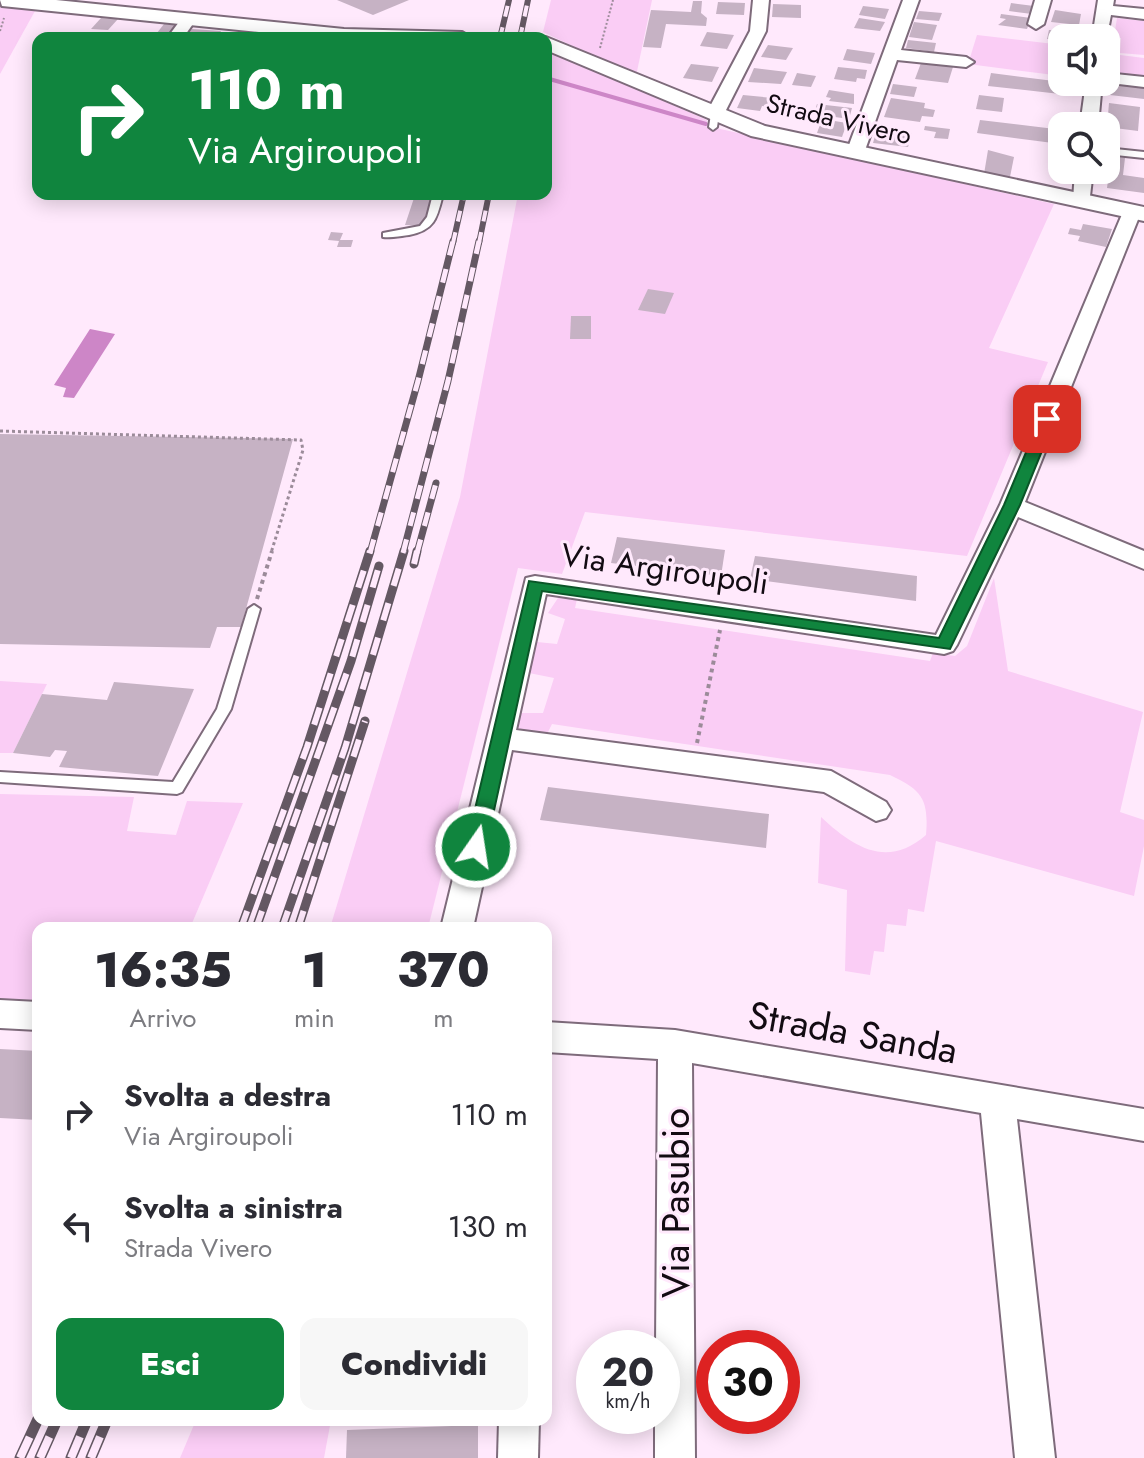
<!DOCTYPE html>
<html lang="it">
<head>
<meta charset="utf-8">
<style>
	:root { --surface:#fff; --page:#f7f7f7; --text:#2b2b33; --muted:#7c7c81; --accent:#10853e }
	body { margin:0; font-family:Jost,sans-serif; background:var(--page); color:var(--text); height:100vh; display:flex; flex-direction:column; font-size:30px; white-space:nowrap }
	* { box-sizing:border-box; margin:0 }
	p { font-size:26px; color:var(--muted) }
	.icon { flex:none; width:44px; height:44px; fill:none; stroke:currentColor; stroke-width:2; stroke-linecap:round; stroke-linejoin:round }
	.map { position:relative; flex:1; overflow:hidden }
	.sheet { position:absolute; left:32px; top:922px; width:520px; height:504px; display:flex; flex-direction:column; background:var(--surface); border-radius:16px; box-shadow:0 4px 20px #0003 }
	.sheet>* { flex:none }
	.hud { position:absolute; left:32px; top:32px; width:520px; height:168px; border-radius:16px; box-shadow:0 4px 20px #0003; background:#10853e; color:#fff; overflow:hidden }
	.buttons { position:absolute; left:1048px; top:24px; display:grid; gap:16px }
	.buttons a { display:grid; place-items:center; width:72px; height:72px; border-radius:16px; background:var(--surface); box-shadow:0 4px 20px #0003; font-size:40px }
	.speed { position:absolute; left:576px; top:1330px; display:flex; gap:16px; font-size:40px; font-weight:700; text-align:center }
	.speed>* { display:grid; place-content:center; width:104px; height:104px; border-radius:50%; background:var(--surface); box-shadow:0 4px 20px #0003; line-height:1 }
	.speed small { font-size:20px; font-weight:400 }
	.speed .limit { border:12px solid #d22; background:#fff; color:#111 }
	.pin { position:absolute; display:grid; place-items:center; width:68px; height:68px; color:#fff; margin:-34px; border-radius:16px; box-shadow:0 4px 12px #0006 }
	.me { position:absolute; width:88px; margin:-44px; rotate:13deg; stroke-linejoin:round; filter:drop-shadow(0 0 6px #0008) }
	.turn { display:flex; align-items:center; gap:28px; height:168px; padding:0 24px; font-size:36px }
	.turn .icon { width:104px; height:104px; stroke-width:2.5 }
	.turn b { display:block; font-size:56px; line-height:68px }
	.eta { display:flex; justify-content:space-evenly; align-items:center; height:136px; text-align:center }
	.eta b { font-size:48px; font-weight:800; line-height:56px }
	.primary-button { display:flex; gap:16px; margin-top:auto; padding:16px 24px }
	.primary-button a { flex:1; height:92px; border-radius:16px; background:var(--accent); color:#fff; font-size:32px; font-weight:800; line-height:92px; text-align:center }
	.primary-button a+a { background:var(--page); color:var(--text) }
	ul { padding:0; list-style:none }
	li { display:flex; align-items:center; gap:24px; height:112px; padding:0 24px }
	li div { flex:1 }
	li b { display:block; font-size:30px }
	li em { font-style:normal }
	.map>svg:first-child { display:block }
	.green { fill:#facdf5 }
	.water { fill:#cd86c7 }
	.lines { fill:none; stroke-linecap:round; stroke-linejoin:round }
	.stream { stroke:#cd86c7; stroke-width:4 }
	.building { fill:#c6b2c4 }
	.service-casing { stroke:#7e6b7b; stroke-width:4 }
	.minor-casing { stroke:#7e6b7b; stroke-width:4 }
	.tertiary-casing { stroke:#7e6b7b; stroke-width:4 }
	.path-far2 { stroke:#9b8b99; stroke-width:2; stroke-dasharray:2 2; stroke-linecap:butt }
	.path-far1 { stroke:#9b8b99; stroke-width:3; stroke-dasharray:3 3; stroke-linecap:butt }
	.path { stroke:#9b8b99; stroke-width:4; stroke-dasharray:4 4; stroke-linecap:butt }
	.service { fill:#fff; fill-rule:evenodd }
	.minor { fill:#fff; fill-rule:evenodd }
	.tertiary { fill:#fff; fill-rule:evenodd }
	.rail-far3-casing { stroke:#645863; stroke-width:6 }
	.rail-far2-casing { stroke:#645863; stroke-width:7 }
	.rail-far1-casing { stroke:#645863; stroke-width:9 }
	.rail-casing { stroke:#645863; stroke-width:11 }
	.rail-far3 { stroke:#ffe9fc; stroke-width:4; stroke-dasharray:11; stroke-linecap:butt }
	.rail-far2 { stroke:#ffe9fc; stroke-width:5; stroke-dasharray:14; stroke-linecap:butt }
	.rail-far1 { stroke:#ffe9fc; stroke-width:6; stroke-dasharray:18; stroke-linecap:butt }
	.rail { stroke:#ffe9fc; stroke-width:8; stroke-dasharray:23; stroke-linecap:butt }
	.route { fill:#10853e; stroke:#0a5628; stroke-width:2 }
	.labels { text-anchor:middle; dominant-baseline:central; stroke-width:6; stroke-linejoin:round; paint-order:stroke }
	.far-street-label { font-size:26px; fill:#120b12; stroke:#ffe9fc }
	.street-label { font-size:32px; fill:#120b12; stroke:#ffe9fc }
	.near-street-label { font-size:38px; fill:#120b12; stroke:#ffe9fc }
</style>
</head>
<body>
<div class="map">
<svg width="1144" height="1458" viewBox="0 0 1144 1458">
	<rect width="100%" height="100%" fill="#ffe9fc"/>
	<!-- green -->
	<g class="green">
		<polygon points="551,0 652,0 636,76 543,32"/>
		<polygon points="0,3 35,11 0,74"/>
		<polygon points="1117,18 1144,21 1144,55 1120,53 1121,38 1114,37"/>
		<polygon points="977,35 1062,45 1062,76 968,64"/>
		<polygon points="546,49 707,120 707,126 1054,204 989,348 1048,362 967,556 585,512 562,574 518,568 428,928 330,928 460,497 518,194 546,194"/>
		<polygon points="1112,54 1144,58 1144,79 1110,75"/>
		<path d="M994,578L1008,671L1143,712L1120,812L1144,820V846L1134,896L936,841L924,912L908,909L906,926L887,924L884,952L874,951L870,975L845,971L847,890L818,883L821,817C853,847 887,869 926,835C929,799 922,790 890,775L552,724L545,738L518,729L520,713H543L554,678L529,673L537,642L557,644L565,619L548,613L558,598L577,599L575,608L930,661L933,653L955,656L967,646Z"/>
		<polygon points="0,681 47,684 13,753 0,753"/>
		<polygon points="0,794 134,797 127,831 176,835 187,801 243,803 190,928 38,928 38,1002 0,1000"/>
		<polygon points="196,1420 331,1420 324,1458 180,1458"/>
	</g>
	<!-- water -->
	<polygon class="water" points="90,329 115,334 74,398 63,397 66,388 54,385"/>
	<g class="lines">
		<!-- stream -->
		<polyline class="stream" points="546,78 706,124"/>
	</g>
	<!-- building -->
	<g class="building">
		<polygon points="337,0 409,0 373,15"/>
		<polygon points="693,1 702,1 701,13 707,18 706,26 666,24 661,48 643,47 651,10 691,12"/>
		<polygon points="718,2 745,3 744,15 716,14"/>
		<polygon points="1011,3 1034,6 1032,14 1009,11"/>
		<polygon points="773,4 801,5 801,18 772,17"/>
		<polygon points="863,6 889,9 885,19 859,15"/>
		<polygon points="1055,10 1081,14 1079,25 1051,22"/>
		<polygon points="919,11 942,13 939,21 916,19"/>
		<polygon points="1001,14 1031,18 1027,29 998,25 1006,19 1000,18"/>
		<polygon points="101,18 118,19 108,30 91,29"/>
		<polygon points="859,18 885,22 880,31 854,28"/>
		<polygon points="914,22 937,25 932,40 909,37"/>
		<polygon points="164,24 178,25 168,38 153,38"/>
		<polygon points="192,29 221,31 217,38 182,38"/>
		<polygon points="1049,30 1076,33 1075,38 1062,41 1047,39"/>
		<polygon points="707,32 734,35 727,49 700,46"/>
		<polygon points="908,40 936,43 934,52 906,48"/>
		<polygon points="768,45 793,48 786,60 761,57"/>
		<polygon points="847,49 875,53 871,64 843,60"/>
		<polygon points="921,63 953,67 948,83 915,79"/>
		<polygon points="691,64 719,67 712,82 683,78"/>
		<polygon points="838,67 867,70 865,79 857,78 856,82 834,79"/>
		<polygon points="754,68 787,72 781,84 748,82"/>
		<polygon points="797,73 816,76 811,87 792,85"/>
		<polygon points="991,73 1062,82 1060,94 988,86"/>
		<polygon points="1112,81 1144,85 1144,99 1110,95"/>
		<polygon points="893,84 917,87 914,97 890,94"/>
		<polygon points="829,90 854,94 854,104 829,101 831,98 826,97"/>
		<polygon points="743,95 773,98 769,107 762,106 760,111 737,108"/>
		<polygon points="979,95 1004,98 1002,112 976,109"/>
		<polygon points="891,98 925,103 924,108 935,110 933,117 922,116 920,122 884,117"/>
		<polygon points="1109,103 1140,107 1138,131 1107,127"/>
		<polygon points="817,104 852,108 849,119 814,114"/>
		<polygon points="822,119 847,123 842,137 817,133"/>
		<polygon points="980,120 1055,129 1053,143 977,133"/>
		<polygon points="925,126 950,129 948,139 934,138 936,132 924,130"/>
		<polygon points="877,129 912,133 908,147 873,143"/>
		<polygon points="988,150 1014,157 1010,177 984,174"/>
		<polygon points="1111,156 1125,158 1123,175 1144,178 1144,193 1107,188"/>
		<polygon points="415,195 435,196 426,226 405,225"/>
		<polygon points="1083,224 1112,229 1106,247 1078,241 1080,236 1068,234 1070,228 1081,230"/>
		<polygon points="331,232 343,233 340,240 353,240 351,247 337,247 339,241 328,240"/>
		<polygon points="648,289 674,293 665,314 638,310"/>
		<polygon points="571,316 591,316 591,339 570,339"/>
		<polygon points="0,434 293,439 241,627 217,627 210,648 0,644"/>
		<polygon points="617,537 725,550 721,576 611,563"/>
		<polygon points="755,556 917,576 916,601 750,579"/>
		<polygon points="114,682 194,689 158,776 59,767 67,751 55,750 50,757 13,753 42,694 107,700"/>
		<polygon points="548,787 769,814 766,848 540,820"/>
		<polygon points="0,1049 38,1051 38,1120 0,1118"/>
		<polygon points="478,1425 478,1458 346,1458 347,1430"/>
	</g>
	<g class="lines">
		<!-- service casing -->
		<g class="service-casing">
			<g id="service">
				<polygon points="715,111 719,114 717,127 713,130 709,127 711,114"/>
				<polygon points="1106,148 1144,152 1144,158 1106,154"/>
				<path d="M433,194H443C437,218 435,230 409,235C400,236 391,238 383,237V233L420,226L427,217Z"/>
				<polygon points="254,605 260,609 231,709 182,792 177,794 0,782 0,772 173,782 217,709 248,609"/>
			</g>
		</g>
		<!-- minor casing -->
		<g class="minor-casing">
			<g id="minor">
				<polygon points="753,0 769,0 766,31 724,114 721,118 709,118 706,114 750,31"/>
				<polygon points="903,0 919,0 901,50 966,57 974,62 966,67 897,60 864,153 861,157 849,157 846,153"/>
				<polygon points="1035,0 1051,0 1044,24 1036,29 1028,24"/>
				<polygon points="1098,0 1114,0 1113,6 1144,9 1144,19 1111,15 1106,41 1092,38"/>
				<polygon points="182,18 195,21 183,38 167,38"/>
				<polygon points="1106,73 1144,77 1144,87 1102,82 1098,126 1080,126 1086,82 1106,82"/>
				<polygon points="1075,170 1093,170 1089,205 1082,207 1073,201"/>
				<polygon points="1132,206 1141,212 1025,502 1144,551 1144,569 1018,517 957,645 953,651 944,654 546,594 516,730 831,771 886,802 891,810 886,818 876,821 824,792 512,750 473,928 441,928 526,578 535,576 936,635 1000,505 1123,212"/>
				<polygon points="0,1000 38,1002 38,1030 0,1028"/>
				<polygon points="546,1022 675,1030 1144,1109 1144,1141 1017,1119 1055,1458 1015,1458 981,1113 692,1063 695,1458 655,1458 655,1416 662,1416 662,1348 656,1348 658,1059 546,1052"/>
				<polygon points="499,1420 539,1420 538,1458 498,1458"/>
			</g>
		</g>
		<!-- tertiary casing -->
		<g class="tertiary-casing">
			<g id="tertiary">
				<polygon points="0,0 56,0 344,29 462,32 472,38 317,38 2,6"/>
				<polygon points="546,37 765,126 1144,207 1144,221 751,136 546,50 546,38 543,38"/>
			</g>
		</g>
		<!-- path-far2 -->
		<g class="path-far2">
			<polyline points="0,31 4,18"/>
			<polyline points="600,48 613,0"/>
		</g>
		<!-- path-far1 -->
		<polyline class="path-far1" points="0,431 301,440 303,450 271,553"/>
		<!-- path -->
		<g class="path">
			<polyline points="257,599 272,551"/>
			<polyline points="697,743 720,630"/>
		</g>
		<!-- service -->
		<use href="#service" class="service"/>
		<!-- minor -->
		<use href="#minor" class="minor"/>
		<!-- tertiary -->
		<use href="#tertiary" class="tertiary"/>
		<!-- rail-far3 casing -->
		<g class="rail-far3-casing">
			<g id="rail-far3">
				<polyline points="500,38 509,0"/>
				<polyline points="520,38 528,0"/>
				<polyline points="453,243 464,194"/>
				<polyline points="479,243 489,194"/>
			</g>
		</g>
		<!-- rail-far2 casing -->
		<g class="rail-far2-casing">
			<g id="rail-far2">
				<polyline points="370,553 418,381 453,241"/>
				<polyline points="403,553 448,381 479,241"/>
				<polyline points="417,553 436,483"/>
			</g>
		</g>
		<!-- rail-far1 casing -->
		<g class="rail-far1-casing">
			<g id="rail-far1">
				<polyline points="414,564 417,551"/>
				<polyline points="241,928 307,747 370,551"/>
				<polyline points="256,928 351,661 379,566"/>
				<polyline points="282,928 345,748 404,551"/>
				<polyline points="298,928 365,721"/>
			</g>
		</g>
		<!-- rail casing -->
		<g class="rail-casing">
			<g id="rail">
				<polyline points="20,1458 38,1419"/>
				<polyline points="40,1458 57,1420"/>
				<polyline points="71,1458 87,1420"/>
				<polyline points="91,1458 107,1420"/>
			</g>
		</g>
		<!-- rail-far3 -->
		<use href="#rail-far3" class="rail-far3"/>
		<!-- rail-far2 -->
		<use href="#rail-far2" class="rail-far2"/>
		<!-- rail-far1 -->
		<use href="#rail-far1" class="rail-far1"/>
		<!-- rail -->
		<use href="#rail" class="rail"/>
	</g>
	<!-- route -->
	<polygon class="route" points="1047,414 1055,419 1020,505 950,649 542,591 486,847 476,854 469,852 466,847 529,581 939,638 1004,505 1040,419"/>
	<g class="labels">
		<!-- far-street labels -->
		<g class="far-street-label">
			<text transform="translate(839 119) rotate(13)">Strada Vivero</text>
		</g>
		<!-- street labels -->
		<g class="street-label">
			<text transform="translate(665 569) rotate(8)">Via Argiroupoli</text>
		</g>
		<!-- near-street labels -->
		<g class="near-street-label">
			<text transform="translate(853 1032) rotate(10)">Strada Sanda</text>
			<text transform="translate(675 1203) rotate(-90)">Via Pasubio</text>
		</g>
	</g>
</svg>
<div class="buttons">
<a><svg class="icon" aria-label="sound" viewBox="0 0 24 24"><path d="M4 9h4l5-4v14l-5-4H4zM17 9q2 3 0 6"/></svg></a>
<a><svg class="icon" aria-label="search" viewBox="0 0 24 24"><circle cx="10" cy="10" r="6"/><path d="M15 15l6 6"/></svg></a>
</div>
<div class="speed"><div>20<small>km/h</small></div><div class="limit">30</div></div>
<div class="pin" style="left:1047px;top:419px;background:#d93025"><svg class="icon" aria-label="arrive" viewBox="0 0 24 24"><path d="M6 21V4h12l-3 4 3 4H6"/></svg></div>
<svg class="me" style="left:476px;top:847px" viewBox="-20 -20 40 40"><circle r="17" fill="#10853e" stroke="#fff" stroke-width="3"/><path d="M0-11L8 9 0 5-8 9z" fill="#fff"/></svg>
<div class="hud">
<div class="turn"><svg class="icon" aria-label="right" viewBox="0 0 24 24"><path d="M7 20v-9h11M14 6l5 5-5 5"/></svg><div><b>110 m</b>Via Argiroupoli</div></div>
</div>
<section class="sheet">
<div class="eta">
<div><b>16:35</b><p>Arrivo</p></div>
<div><b>1</b><p>min</p></div>
<div><b>370</b><p>m</p></div>
</div>
<ul>
<li><svg class="icon" aria-label="right" viewBox="0 0 24 24"><path d="M7 20v-9h11M14 6l5 5-5 5"/></svg><div><b>Svolta a destra</b><p>Via Argiroupoli</p></div><em>110 m</em></li>
<li><svg class="icon" aria-label="left" viewBox="0 0 24 24"><path d="M17 20v-9H6M10 6l-5 5 5 5"/></svg><div><b>Svolta a sinistra</b><p>Strada Vivero</p></div><em>130 m</em></li>
</ul>
<div class="primary-button"><a>Esci</a><a>Condividi</a></div>
</section>
</div>
</body>
</html>
